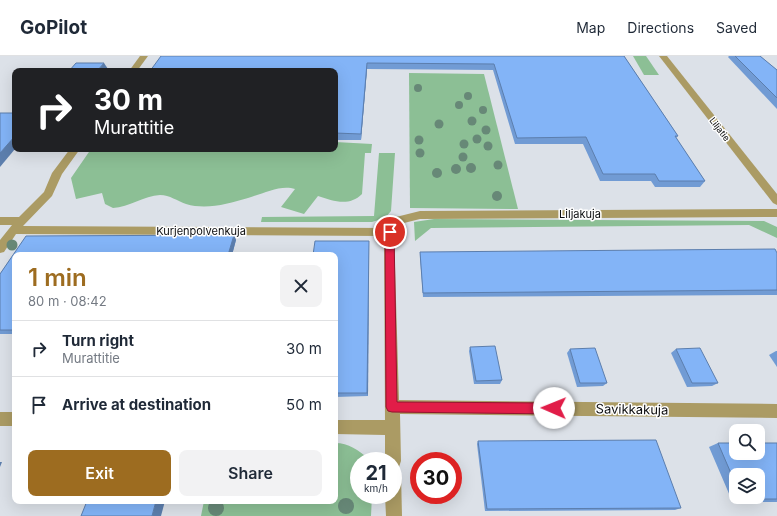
<!DOCTYPE html>
<html lang="en">
<head>
<meta charset="utf-8">
<style>
	:root { --surface:#fff; --page:#f2f2f3; --text:#1f2937; --muted:#747a83; --line:#e0e1e3; --accent:#9d6c20 }
	body { margin:0; font-family:Inter,sans-serif; background:var(--page); color:var(--text); height:100vh; display:flex; flex-direction:column; font-size:15px; white-space:nowrap }
	* { box-sizing:border-box; margin:0 }
	p { font-size:13px; color:var(--muted) }
	.icon { flex:none; width:22px; height:22px; fill:none; stroke:currentColor; stroke-width:2; stroke-linecap:round; stroke-linejoin:round }
	.map { position:relative; flex:1; overflow:hidden }
	.side { position:absolute; left:12px; top:196px; width:326px; height:252px; display:flex; flex-direction:column; background:var(--surface); border-radius:8px; box-shadow:0 4px 16px #0002 }
	.side>* { flex:none }
	.top-card { position:absolute; left:12px; top:12px; width:326px; height:84px; border-radius:8px; box-shadow:0 4px 16px #0002; background:#202124; color:#fff; overflow:hidden }
	.controls { position:absolute; left:729px; top:368px; display:grid; gap:8px }
	.controls a { display:grid; place-items:center; width:36px; height:36px; border-radius:8px; background:var(--surface); box-shadow:0 4px 16px #0002; font-size:20px }
	.speed { position:absolute; left:350px; top:396px; display:flex; gap:8px; font-size:20px; font-weight:700; text-align:center }
	.speed>* { display:grid; place-content:center; width:52px; height:52px; border-radius:50%; background:var(--surface); box-shadow:0 4px 16px #0002; line-height:1 }
	.speed small { font-size:10px; font-weight:400 }
	.speed .limit { border:6px solid #d22; background:#fff; color:#111 }
	.pin { position:absolute; display:grid; place-items:center; width:34px; height:34px; color:#fff; margin:-17px; border:2px solid #fff; border-radius:50%; box-shadow:0 1px 4px #0007 }
	.me { position:absolute; width:44px; margin:-22px; rotate:271deg; stroke-linejoin:round; filter:drop-shadow(0 0 3px #0008) }
	.turn { display:flex; align-items:center; gap:14px; height:84px; padding:0 16px; font-size:18px }
	.turn .icon { width:52px; height:52px; stroke-width:2.5 }
	.turn b { display:block; font-size:28px; line-height:34px }
	.round { display:grid; place-items:center; flex:none; width:42px; height:42px; border-radius:8px; background:var(--page) }
	.headline { display:flex; align-items:center; justify-content:space-between; height:68px; padding:0 16px }
	h1 { font-size:24px; font-weight:600; line-height:30px; color:var(--accent) }
	.button { display:flex; gap:8px; margin-top:auto; padding:8px 16px }
	.button a { flex:1; height:46px; border-radius:8px; background:var(--accent); color:#fff; font-size:16px; font-weight:600; line-height:46px; text-align:center }
	.button a+a { background:var(--page); color:var(--text) }
	ul { padding:0; list-style:none }
	li { display:flex; align-items:center; gap:12px; height:56px; padding:0 16px; border-top:1px solid var(--line) }
	li div { flex:1 }
	li b { display:block; font-size:15px }
	li em { font-style:normal }
	header { display:flex; align-items:center; gap:24px; box-sizing:border-box; height:56px; padding:0 20px; background:var(--surface); border-bottom:1px solid var(--line) }
	header strong { font-size:19px }
	nav { display:flex; gap:22px; margin-inline-start:auto; font-size:14px }
	.map>svg:first-child { display:block }
	.green { fill:#8cbf95 }
	.lines { fill:none; stroke-linecap:round; stroke-linejoin:round }
	.minor { fill:#ab9b64; fill-rule:evenodd }
	.tree { fill:#678877 }
	.wall { fill:#719bd4; fill-rule:evenodd }
	.shaded-wall { fill:#5c7ead }
	.building { fill:#83b4f7; stroke:#5c7ead }
	.route { fill:#e11d48; stroke:#92132f }
	.labels { text-anchor:middle; dominant-baseline:central; stroke-width:3; stroke-linejoin:round; paint-order:stroke }
	.far-street-label { font-size:9px; fill:#0c0d0f; stroke:#fff }
	.street-label { font-size:11px; fill:#0c0d0f; stroke:#fff }
	.near-street-label { font-size:13px; fill:#0c0d0f; stroke:#fff }
</style>
</head>
<body>
<header>
<strong>GoPilot</strong>
<nav><a>Map</a><a>Directions</a><a>Saved</a></nav>
</header>
<div class="map">
<svg width="777" height="460" viewBox="0 0 777 460">
	<rect width="100%" height="100%" fill="#dce1e8"/>
	<!-- green -->
	<g class="green">
		<polygon points="633,0 646,0 659,19 644,19"/>
		<polygon points="409,17 484,18 518,153 410,152"/>
		<path d="M335,86L372,88L371,97H365L362,138C349,151 333,145 318,140L304,158L281,151L295,133C281,128 262,138 248,142C228,148 206,154 186,148C177,145 170,139 160,139C144,140 129,151 113,152L105,148L102,137L76,143L71,122L91,93H335Z"/>
		<polygon points="379,97 395,97 391,155 385,162 372,166 261,166 262,161 374,160"/>
		<polygon points="434,163 764,165 777,171 777,182 749,169 431,172 415,185 414,166"/>
		<path d="M335,387C349,387 358,394 369,403V405H359V439H372L371,460H201L204,445H335Z"/>
	</g>
	<g class="lines">
		<!-- minor -->
		<g class="minor">
			<polygon points="140,0 148,0 137,15 129,15"/>
			<polygon points="659,0 667,0 777,138 777,149 773,147"/>
			<polygon points="70,93 80,93 62,118 52,140 23,170 386,172 396,161 420,155 777,153 777,161 420,163 404,167 394,177 399,344 777,348 777,362 400,358 401,405 399,411 396,411 399,412 401,418 402,460 386,460 385,439 393,439 393,405 385,405 385,379 335,378 335,364 385,364 384,180 16,178 4,196 0,197 0,184 12,169 0,169 0,161 19,161 44,136 52,117"/>
			<rect x="0" y="356" width="15" height="14"/>
		</g>
	</g>
	<!-- trees -->
	<g class="tree">
		<circle cx="418" cy="32" r="4"/>
		<circle cx="468" cy="40" r="4"/>
		<circle cx="459" cy="49" r="4"/>
		<circle cx="483" cy="54" r="4"/>
		<circle cx="472" cy="65" r="4.5"/>
		<circle cx="439" cy="68" r="4.5"/>
		<circle cx="486" cy="74" r="4.5"/>
		<circle cx="477" cy="83" r="4.5"/>
		<circle cx="419" cy="84" r="4.5"/>
		<circle cx="464" cy="88" r="4.5"/>
		<circle cx="488" cy="90" r="4.5"/>
		<circle cx="420" cy="97" r="4.5"/>
		<circle cx="463" cy="101" r="4.5"/>
		<circle cx="498" cy="109" r="4.5"/>
		<circle cx="471" cy="112" r="5"/>
		<circle cx="456" cy="113" r="5"/>
		<circle cx="437" cy="117" r="5"/>
		<circle cx="497" cy="140" r="5"/>
		<circle cx="12" cy="189" r="5.5"/>
		<circle cx="346" cy="450" r="8"/>
		<circle cx="216" cy="452" r="8"/>
	</g>
	<!-- wall -->
	<g class="wall">
		<polygon points="161,0 624,0 678,80 676,82 705,125 700,131 655,131 651,125 600,125 583,88 515,88 493,14 367,13 361,84 335,84 335,15"/>
		<polygon points="729,0 760,0 777,14 777,53 728,1"/>
		<polygon points="234,179 236,184 232,199 15,199 15,278 0,278 0,218 26,180"/>
		<polygon points="369,189 368,340 335,341 335,199"/>
		<polygon points="420,196 777,197 777,239 423,241 420,201"/>
		<polygon points="470,291 502,324 500,328 474,328 469,295"/>
		<polygon points="570,293 607,327 603,330 577,331 567,297"/>
		<polygon points="676,293 718,327 712,330 687,331 671,297"/>
		<polygon points="776,295 777,295 777,311 769,299"/>
		<polygon points="478,385 681,452 675,454 485,455 477,388"/>
		<path d="M718,387H777V446H738L730,440L709,391ZM736,419L758,441H736Z"/>
	</g>
	<!-- shaded-wall -->
	<g class="shaded-wall">
		<polygon points="104,7 108,13 107,15 97,15"/>
		<polygon points="367,7 367,13 361,84 361,78"/>
		<polygon points="14,80 15,81 15,93 0,111 0,97"/>
		<polygon points="234,179 236,184 232,199 228,199"/>
		<polygon points="369,185 369,189 368,340 367,337"/>
		<polygon points="0,406 2,406 0,411"/>
		<polygon points="156,445 165,445 161,460 152,460"/>
	</g>
	<!-- building -->
	<g class="building">
		<polygon points="161,0 624,0 678,80 675,80 705,125 659,125 655,118 603,118 586,81 517,82 494,8 367,7 361,78 335,77 335,15 150,15"/>
		<polygon points="735,0 760,0 777,14 777,42"/>
		<polygon points="76,7 104,7 97,15 69,15"/>
		<polygon points="0,57 15,57 15,80 0,97"/>
		<polygon points="234,179 228,199 15,199 15,274 0,274 0,218 26,180"/>
		<polygon points="315,185 369,185 367,337 335,337 335,199 313,199"/>
		<polygon points="775,193 777,197 777,234 423,237 420,196"/>
		<polygon points="495,290 502,324 476,325 470,291"/>
		<polygon points="595,292 607,327 580,327 570,293"/>
		<polygon points="700,292 718,327 692,327 676,293"/>
		<polygon points="656,384 681,452 487,453 478,385"/>
		<polygon points="718,387 736,387 736,397 758,397 758,387 777,387 777,443 748,443 745,441 758,441 758,419 736,419 736,429"/>
		<polygon points="87,445 156,445 152,460 81,460"/>
	</g>
	<!-- route -->
	<polygon class="route" points="390,173 394,176 397,346 554,347 558,349 560,352 558,356 554,358 392,356 388,355 386,351 385,176"/>
	<g class="labels">
		<!-- far-street labels -->
		<g class="far-street-label">
			<text transform="translate(720 73) rotate(52)">Liljatie</text>
		</g>
		<!-- street labels -->
		<g class="street-label">
			<text x="580" y="158">Liljakuja</text>
			<text x="201" y="175">Kurjenpolvenkuja</text>
		</g>
		<!-- near-street labels -->
		<g class="near-street-label">
			<text transform="translate(632 353) rotate(1)">Savikkakuja</text>
		</g>
	</g>
</svg>
<div class="controls">
<a><svg class="icon" aria-label="search" viewBox="0 0 24 24"><circle cx="10" cy="10" r="6"/><path d="M15 15l6 6"/></svg></a>
<a><svg class="icon" aria-label="layers" viewBox="0 0 24 24"><path d="M12 4l9 5-9 5-9-5zM3 14l9 5 9-5"/></svg></a>
</div>
<div class="speed"><div>21<small>km/h</small></div><div class="limit">30</div></div>
<div class="pin" style="left:390px;top:176px;background:#d93025"><svg class="icon" aria-label="arrive" viewBox="0 0 24 24"><path d="M6 21V4h12l-3 4 3 4H6"/></svg></div>
<svg class="me" style="left:554px;top:352px" viewBox="-20 -20 40 40"><circle r="19" fill="#fff"/><path d="M0-13L10 11 0 6-10 11z" fill="#e11d48"/></svg>
<div class="top-card">
<div class="turn"><svg class="icon" aria-label="right" viewBox="0 0 24 24"><path d="M7 20v-9h11M14 6l5 5-5 5"/></svg><div><b>30 m</b>Murattitie</div></div>
</div>
<section class="side">
<div class="headline"><div><h1>1 min</h1><p>80 m · 08:42</p></div><a class="round"><svg class="icon" aria-label="close" viewBox="0 0 24 24"><path d="M6 6l12 12M18 6L6 18"/></svg></a></div>
<ul>
<li><svg class="icon" aria-label="right" viewBox="0 0 24 24"><path d="M7 20v-9h11M14 6l5 5-5 5"/></svg><div><b>Turn right</b><p>Murattitie</p></div><em>30 m</em></li>
<li><svg class="icon" aria-label="arrive" viewBox="0 0 24 24"><path d="M6 21V4h12l-3 4 3 4H6"/></svg><div><b>Arrive at destination</b></div><em>50 m</em></li>
</ul>
<div class="button"><a>Exit</a><a>Share</a></div>
</section>
</div>
</body>
</html>
